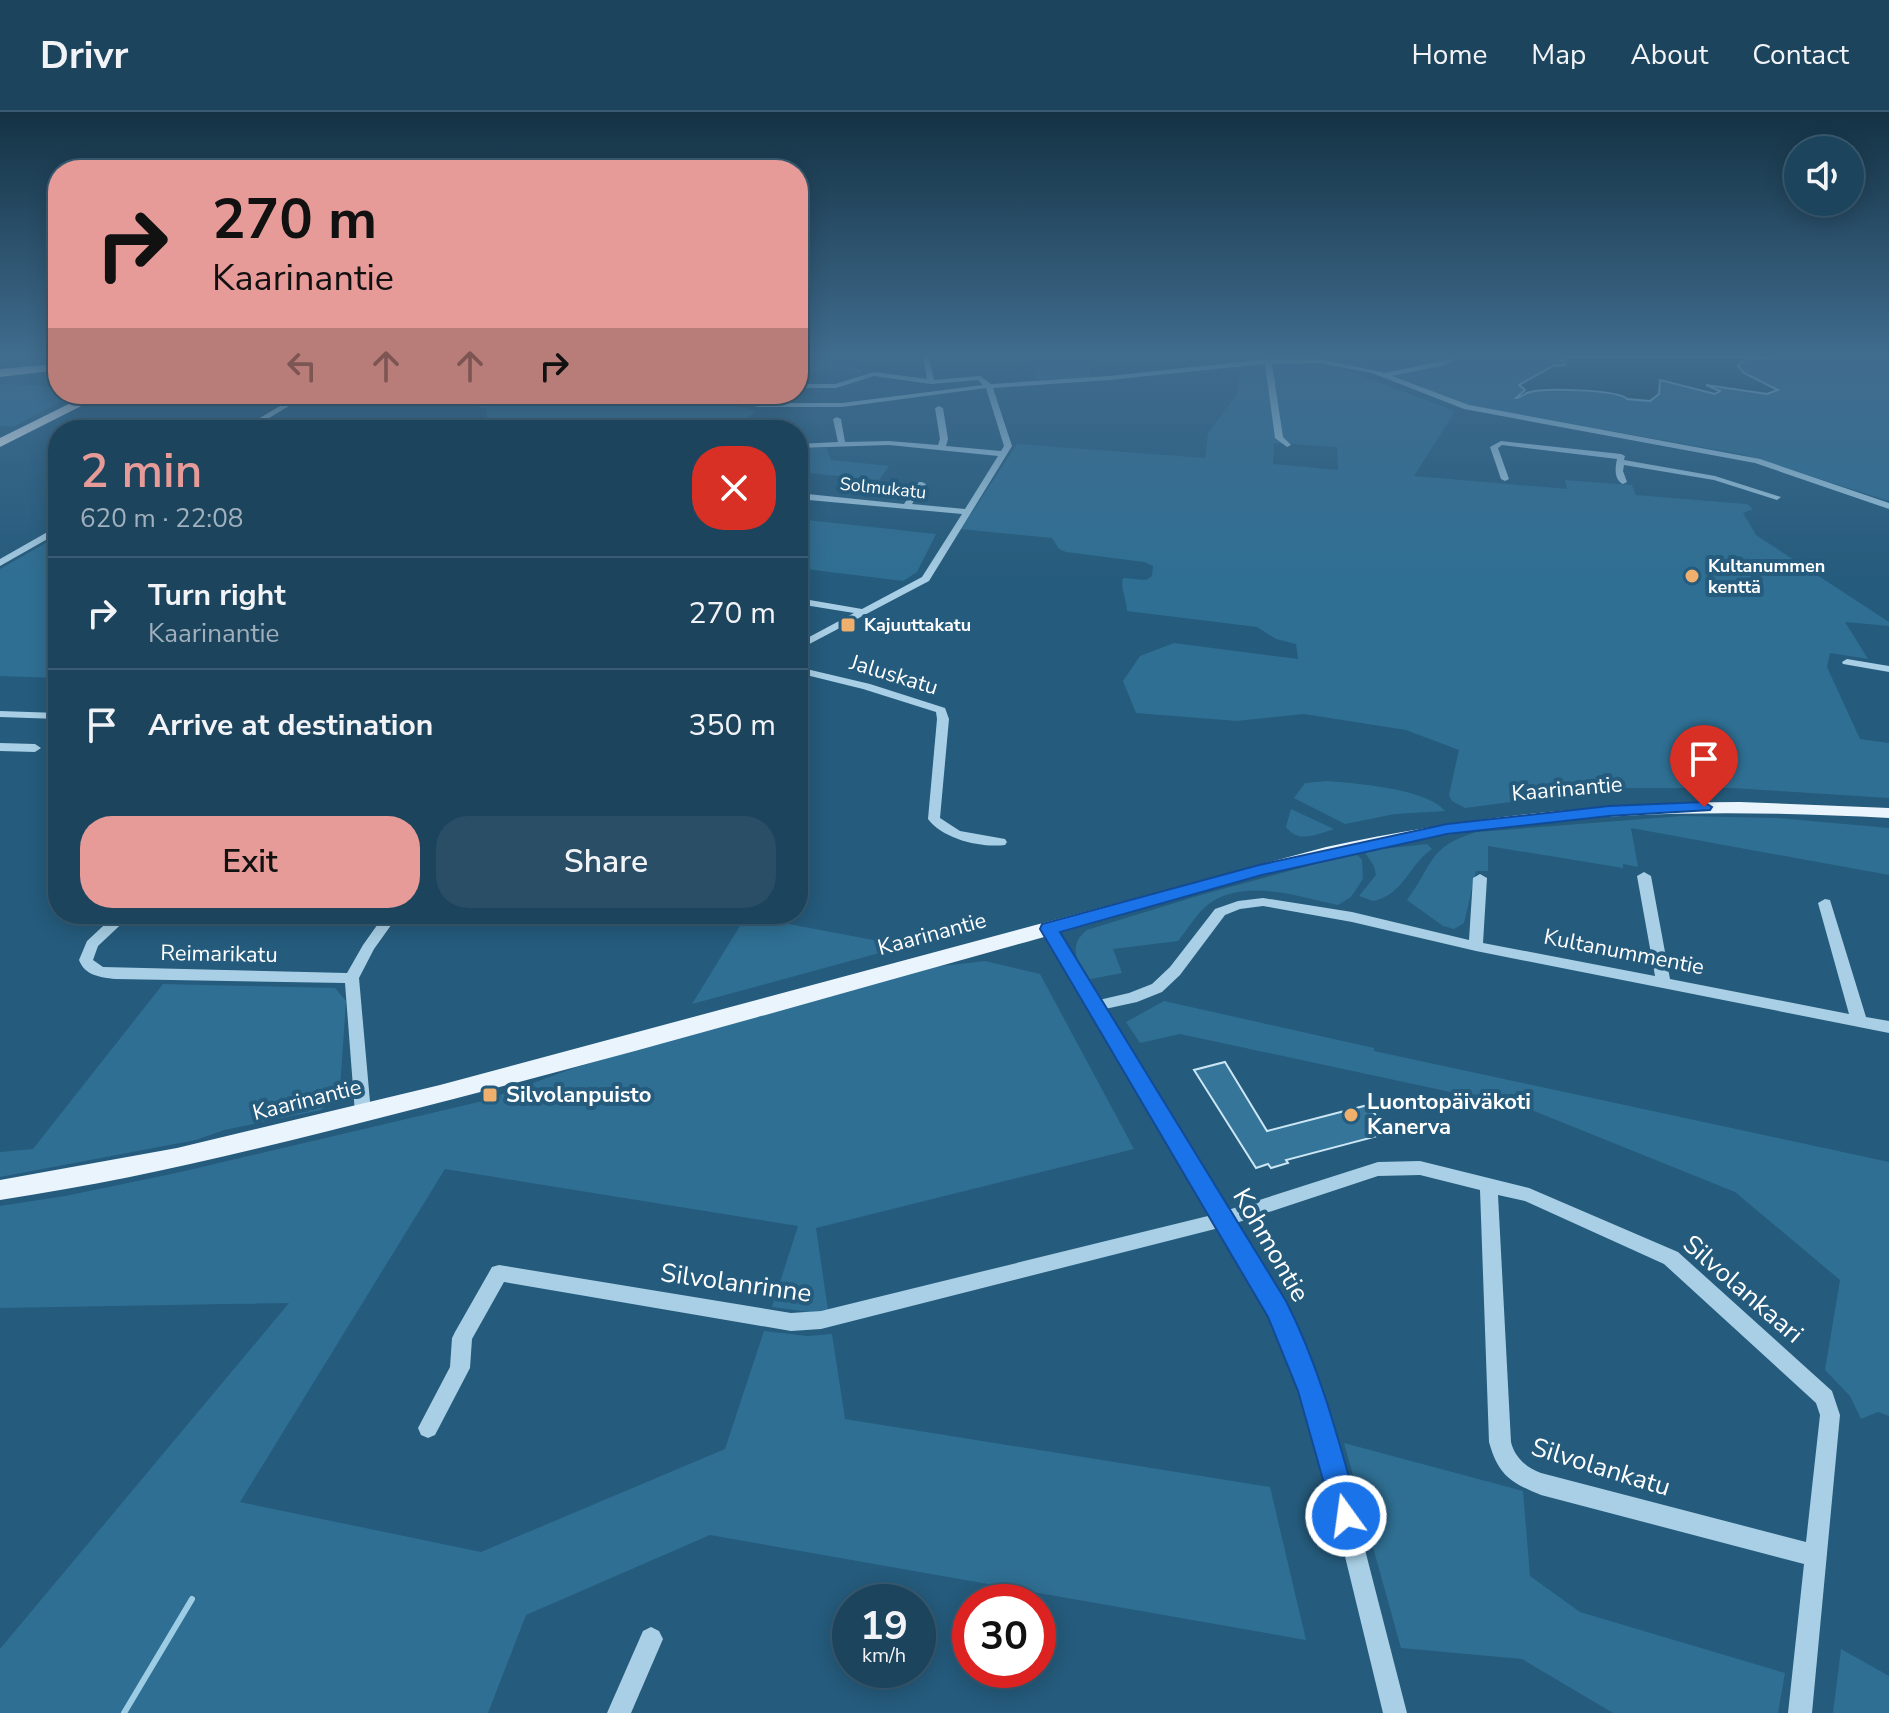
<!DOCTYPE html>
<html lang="en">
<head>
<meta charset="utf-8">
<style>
	:root { --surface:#1c445d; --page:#294e66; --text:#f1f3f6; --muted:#a0b0bc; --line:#3a5c72; --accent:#e69b98 }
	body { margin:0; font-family:"Nunito Sans",sans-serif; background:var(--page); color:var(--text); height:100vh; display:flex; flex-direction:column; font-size:30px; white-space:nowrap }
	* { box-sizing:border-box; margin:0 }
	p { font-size:26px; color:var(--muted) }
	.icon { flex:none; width:44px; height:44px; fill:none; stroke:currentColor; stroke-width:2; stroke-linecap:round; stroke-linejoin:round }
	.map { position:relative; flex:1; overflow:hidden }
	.drawer { position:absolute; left:48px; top:308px; width:760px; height:504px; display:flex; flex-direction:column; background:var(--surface); border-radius:32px; box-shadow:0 4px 20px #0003,0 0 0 2px var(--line) }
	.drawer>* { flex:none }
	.hud { position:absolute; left:48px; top:48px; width:760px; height:244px; border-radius:32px; box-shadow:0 4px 20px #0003,0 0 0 2px var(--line); background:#e69b98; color:#111; overflow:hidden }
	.tools { position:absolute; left:1784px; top:24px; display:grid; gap:16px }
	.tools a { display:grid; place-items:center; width:80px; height:80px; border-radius:50%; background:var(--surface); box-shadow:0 4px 20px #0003,0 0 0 2px var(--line); font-size:40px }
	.speed { position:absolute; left:832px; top:1472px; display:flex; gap:16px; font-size:40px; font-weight:700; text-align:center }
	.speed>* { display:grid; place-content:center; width:104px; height:104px; border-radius:50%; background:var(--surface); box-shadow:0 4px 20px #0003,0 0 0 2px var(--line); line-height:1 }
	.speed small { font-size:20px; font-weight:400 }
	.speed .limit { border:12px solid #d22; background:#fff; color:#111 }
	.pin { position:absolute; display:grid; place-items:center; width:68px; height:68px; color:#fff; margin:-82px -34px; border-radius:50% 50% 50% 0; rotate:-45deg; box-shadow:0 0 8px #0007 }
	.pin .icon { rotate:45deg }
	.me { position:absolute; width:88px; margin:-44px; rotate:346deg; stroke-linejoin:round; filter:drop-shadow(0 0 6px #0008) }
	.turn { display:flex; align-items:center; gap:28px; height:168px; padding:0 32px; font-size:36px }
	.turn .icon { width:104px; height:104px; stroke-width:2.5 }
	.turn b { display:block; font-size:56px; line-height:68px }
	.lanes { display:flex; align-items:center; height:76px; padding:0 32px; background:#0003; justify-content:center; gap:40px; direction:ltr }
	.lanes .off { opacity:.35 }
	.round { display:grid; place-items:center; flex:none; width:84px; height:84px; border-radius:32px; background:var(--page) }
	.summary { display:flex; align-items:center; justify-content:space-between; height:136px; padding:0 32px }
	h1 { font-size:48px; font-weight:600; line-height:60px; color:var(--accent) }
	.action { display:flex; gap:16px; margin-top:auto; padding:16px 32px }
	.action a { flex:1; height:92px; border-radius:32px; background:var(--accent); color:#111; font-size:32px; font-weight:600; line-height:92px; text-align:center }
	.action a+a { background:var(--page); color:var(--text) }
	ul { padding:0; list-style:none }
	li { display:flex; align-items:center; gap:24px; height:112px; padding:0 32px; border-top:2px solid var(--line) }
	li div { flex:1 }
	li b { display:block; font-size:30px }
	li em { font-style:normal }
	header { display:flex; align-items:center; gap:48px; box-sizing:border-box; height:112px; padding:0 40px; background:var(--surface); border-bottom:2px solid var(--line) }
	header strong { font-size:38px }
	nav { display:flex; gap:44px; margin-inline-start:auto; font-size:28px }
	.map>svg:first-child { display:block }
	.green { fill:#2f6f93; fill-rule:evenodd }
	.water { fill:#19435c; stroke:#9dcde5; stroke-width:2 }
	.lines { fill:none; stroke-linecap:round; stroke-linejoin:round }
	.stream { stroke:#9dcde5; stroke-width:6 }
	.building { fill:#357599; stroke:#cbe6f4; stroke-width:2 }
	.minor { fill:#a8cfe5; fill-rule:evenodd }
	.major { fill:#e9f4fc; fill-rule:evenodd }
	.highway { fill:#fff; fill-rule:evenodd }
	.route { fill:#1a73e8; stroke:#114b97; stroke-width:2 }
	.poi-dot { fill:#efb06d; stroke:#255b7c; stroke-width:3 }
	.labels { text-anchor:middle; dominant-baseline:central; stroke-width:8; stroke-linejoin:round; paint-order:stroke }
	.far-street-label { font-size:18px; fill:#fff; stroke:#255b7c }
	.far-poi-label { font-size:18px; font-weight:bold; fill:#fff; stroke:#255b7c; text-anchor:start }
	.street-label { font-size:22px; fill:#fff; stroke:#255b7c }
	.poi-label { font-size:22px; font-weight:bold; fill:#fff; stroke:#255b7c; text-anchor:start }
	.near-street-label { font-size:26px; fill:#fff; stroke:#255b7c }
</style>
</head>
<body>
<header>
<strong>Drivr</strong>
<nav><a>Home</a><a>Map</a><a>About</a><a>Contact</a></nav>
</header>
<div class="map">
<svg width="1889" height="1601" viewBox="0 0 1889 1601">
	<rect width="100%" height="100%" fill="#255b7c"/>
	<!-- green -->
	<g class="green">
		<polygon points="827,245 878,245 852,256 866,259 860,262 828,257 798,265 798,254 815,252"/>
		<polygon points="1025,245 1127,245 1088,246 1091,265 1037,268"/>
		<path d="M1215,245H1889V389L1741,342L1470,294L1420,274L1421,271L1416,273C1346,244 1292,244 1218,251Z"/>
		<path d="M1265,253H1296L1346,258L1455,299L1414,364L1567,377L1565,368L1632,373L1636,383L1747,392L1753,397L1743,401L1756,423L1889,510V514L1845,510L1868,547L1830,541L1827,555L1860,627L1889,631V686L1731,676H1617L1465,696L1452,689L1449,683L1459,638L1406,618L1304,602L1237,609L1136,601L1123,569L1140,544L1174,531L1298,547L1296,532L1276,527L1257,515L1127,499C1127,488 1120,477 1123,466L1146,468L1152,464L1153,454L1144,450L1066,440L1059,437L1052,426L961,417L1017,332L1205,346L1208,321L1237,282L1240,260L1230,257ZM1274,331L1337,335L1338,358L1273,352Z"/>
		<polygon points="0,272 58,274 58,282 75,282 13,315 0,314"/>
		<polygon points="384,282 683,282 756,299 736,318 486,318 487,296"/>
		<polygon points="798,336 826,336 831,348 889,354 879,368 808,361 798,371"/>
		<polygon points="798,407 936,422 917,460 903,469 798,456"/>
		<polygon points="58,424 58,566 0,564 0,457"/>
		<path d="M1327,669C1355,671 1428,677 1445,699L1395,702L1345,712L1294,686L1305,671Z"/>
		<path d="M1291,697L1334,717C1317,722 1299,732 1286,715Z"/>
		<path d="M1682,704L1777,706L1889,716V763L1631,716L1638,755L1623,752V756L1488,734V759H1476L1464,811L1454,817L1443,814L1407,788C1434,752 1428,734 1477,720Z"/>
		<path d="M1427,732L1432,737C1408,753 1405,782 1373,789L1359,784L1376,763L1374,754L1364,739Z"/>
		<path d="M1356,741L1362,748L1363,767L1351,785L1338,793C1298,785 1248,766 1210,791C1198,799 1188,817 1178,829L1113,837L1122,861L1086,868C1078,848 1067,834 1087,818L1204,782Z"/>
		<polygon points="746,804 905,834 692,892"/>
		<polygon points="985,849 1040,862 1134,1037 816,1116 828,1198 809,1200 772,1195 798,1114 445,1057 240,1390 481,1440 725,1337 764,1219 807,1224 832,1222 845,1307 1270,1375 1306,1528 710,1423 526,1503 488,1601 0,1601 0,1537 289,1191 0,1196 0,1094 65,1084 176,1061 483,989 577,955 723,912 933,855"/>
		<polygon points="163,872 335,876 346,889 340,977 321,998 224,1018 196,1028 0,1065 0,1040 33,1037"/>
		<polygon points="1164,889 1374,936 1374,939 1889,1050 1889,1304 1878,1300 1861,1307 1850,1284 1825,1258 1840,1168 1735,1080 1529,997 1180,922 1140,931 1126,910"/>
		<polygon points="1344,1331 1523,1379 1530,1464 1580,1500 1785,1561 1778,1601 1613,1601 1522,1547 1401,1536"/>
		<polygon points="1841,1537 1889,1564 1889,1601 1833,1601"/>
	</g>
	<!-- water -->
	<path class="water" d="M1570,245H1774L1744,248L1738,254L1744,261L1778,278L1767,282L1706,273L1720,279L1715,282L1660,268L1659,282L1650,289L1627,287C1619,278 1542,275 1527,281C1523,283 1520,286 1516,286L1525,278L1519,273L1553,254L1565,253L1562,249Z"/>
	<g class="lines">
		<!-- stream -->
		<polyline class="stream" points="124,1601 192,1487"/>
	</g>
	<!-- building -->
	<polygon class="building" points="1225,950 1267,1019 1368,993 1389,1021 1286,1048 1288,1051 1271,1056 1268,1052 1256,1056 1194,958"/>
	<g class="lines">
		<!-- minor -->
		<g class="minor">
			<polygon points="923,245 929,245 934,268 980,264 991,272 1109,264 1268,247 1320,247 1385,261 1460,245 1445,253 1392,264 1469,293 1760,347 1889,391 1889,397 1755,351 1464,297 1372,261 1320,251 1272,252 1283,325 1291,333 1287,335 1275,326 1265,252 1109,268 993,276 1012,334 929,469 798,538 798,531 854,501 798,492 798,486 862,497 922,465 962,402 798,387 798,381 904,392 919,370 922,370 926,372 912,392 965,397 998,344 889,333 798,336 798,332 838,330 833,307 837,305 841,307 845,330 889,329 938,333 940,327 935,296 939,294 943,296 948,327 946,334 1001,339 1004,334 986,276 842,295 758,295 702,282 716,282 758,291 842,291 983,273 978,268 931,272 874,264 836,276 798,276 798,272 835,272 874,260 927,267"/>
			<polygon points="300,282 309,282 249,318 240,318"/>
			<path d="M1501,329L1621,342L1625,344L1624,348L1715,364L1781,385L1777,388L1714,368L1624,353L1623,359L1627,370L1623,372C1614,368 1615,356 1617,347L1502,333L1498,336L1509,367L1505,369L1501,367L1490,335Z"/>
			<polygon points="58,414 58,421 0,454 0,447"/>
			<polygon points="1847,547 1889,554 1889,560 1843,552 1842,550"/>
			<path d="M798,555L870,572L945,596L949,607L940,706L960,719L1005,727L1007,730L1005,733C980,736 943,727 928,707L937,607L936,600L863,577L798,561Z"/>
			<polygon points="0,599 58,601 58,607 0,605"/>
			<polygon points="0,631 35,632 41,636 35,640 0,639"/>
			<path d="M1644,760L1651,764L1670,867L1849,902L1818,791L1825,787L1830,788L1866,905L1889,909V921L1476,839L1352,810L1263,794L1240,797L1225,803L1180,863L1162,880L1137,890L1105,897L1228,1098L1378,1050L1420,1049L1529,1076L1678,1140L1832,1279L1840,1303L1812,1601H1788L1804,1452L1541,1383C1511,1371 1498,1363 1489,1330L1480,1078L1420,1063L1378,1064L1236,1111L1305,1234L1336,1325L1407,1601H1383L1316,1325L1286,1237L1219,1116L821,1217L791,1219L504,1170L472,1227L470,1256L435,1323L428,1326L421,1323L418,1316L450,1255L452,1226L455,1220L492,1155L499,1153L791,1201L821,1199L1212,1103L1042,817L1044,814H1054L1099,888L1129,881L1152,872L1170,855L1215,797L1238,789L1263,786L1352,800L1469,828L1473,766L1480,762L1487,766L1483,831L1655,864L1637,764ZM1498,1083L1525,1089L1664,1152L1816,1291L1820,1303L1806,1430L1541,1361C1526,1355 1515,1346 1511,1330Z"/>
			<path d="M116,802H132L98,834L93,848L103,855L347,861L363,833L385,802H399L374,837L359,866L371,1001L369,1006L363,1007L357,1006L355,1001L345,871L115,867C100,865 85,864 79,848L87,829Z"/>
			<polygon points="651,1515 659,1519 663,1527 631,1601 607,1601 643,1519"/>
		</g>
		<!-- major -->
		<path class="major" d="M1740,690L1889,696V706C1756,699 1623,698 1491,716C1336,736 1187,785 1037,827C825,886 613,947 399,1001C267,1035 135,1068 0,1088V1068L177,1036L440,973L1326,735C1463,705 1599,691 1740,690Z"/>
		<!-- highway -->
		<g class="highway">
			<polygon points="58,252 58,258 0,265 0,257"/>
			<polygon points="89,282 105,282 0,335 0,326"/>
		</g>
	</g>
	<!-- sky -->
	<linearGradient id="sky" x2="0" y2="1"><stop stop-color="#143244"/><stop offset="0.52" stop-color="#406c8e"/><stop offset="1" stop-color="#406c8e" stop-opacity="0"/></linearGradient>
	<rect width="1889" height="469" fill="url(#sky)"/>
	<!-- route -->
	<path class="route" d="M1704,690L1712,695L1710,698L1609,704L1447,722L1262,763L1060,820L1286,1189C1321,1258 1339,1330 1360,1404L1356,1414L1346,1419L1336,1414L1298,1279L1268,1205L1040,817L1042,812L1259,753L1447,712L1609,694Z"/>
	<!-- markers -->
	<g class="poi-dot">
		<circle cx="1692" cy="464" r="8"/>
		<rect x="840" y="505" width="16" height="16" rx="4"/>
		<rect x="482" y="975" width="16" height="16" rx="4"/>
		<circle cx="1351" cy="1003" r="8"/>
	</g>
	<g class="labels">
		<!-- far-street labels -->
		<g class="far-street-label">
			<text transform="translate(883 376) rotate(6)">Solmukatu</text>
		</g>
		<!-- far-poi labels -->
		<g class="far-poi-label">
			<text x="1708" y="454">Kultanummen<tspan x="1708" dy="21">kenttä</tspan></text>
			<text x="864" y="513">Kajuuttakatu</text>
		</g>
		<!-- street labels -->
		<g class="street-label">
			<text transform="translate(894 563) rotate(17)">Jaluskatu</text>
			<text transform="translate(1567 677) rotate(-5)">Kaarinantie</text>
			<text transform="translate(932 822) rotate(-15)">Kaarinantie</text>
			<text transform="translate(1624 840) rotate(11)">Kultanummentie</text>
			<text transform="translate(219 842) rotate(1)">Reimarikatu</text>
			<text transform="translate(307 988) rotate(-14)">Kaarinantie</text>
		</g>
		<!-- poi labels -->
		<g class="poi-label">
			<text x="506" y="983">Silvolanpuisto</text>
			<text x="1367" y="990">Luontopäiväkoti<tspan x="1367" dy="25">Kanerva</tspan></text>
		</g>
		<!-- near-street labels -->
		<g class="near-street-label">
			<text transform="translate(1271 1133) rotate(60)">Kohmontie</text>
			<text transform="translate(736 1171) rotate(8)">Silvolanrinne</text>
			<text transform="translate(1743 1177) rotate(41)">Silvolankaari</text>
			<text transform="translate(1601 1355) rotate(17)">Silvolankatu</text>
		</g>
	</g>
</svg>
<div class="tools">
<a><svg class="icon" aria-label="sound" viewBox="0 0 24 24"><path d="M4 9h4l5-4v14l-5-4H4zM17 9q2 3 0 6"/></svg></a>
</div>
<div class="speed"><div>19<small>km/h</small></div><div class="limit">30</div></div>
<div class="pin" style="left:1704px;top:695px;background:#d93025"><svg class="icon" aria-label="arrive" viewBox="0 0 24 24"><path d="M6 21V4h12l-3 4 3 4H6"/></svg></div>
<svg class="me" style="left:1346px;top:1404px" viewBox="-20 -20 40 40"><circle r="17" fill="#1a73e8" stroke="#fff" stroke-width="3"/><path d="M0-11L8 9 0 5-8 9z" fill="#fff"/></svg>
<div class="hud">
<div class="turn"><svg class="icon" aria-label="right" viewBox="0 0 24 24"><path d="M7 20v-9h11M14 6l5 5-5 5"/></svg><div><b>270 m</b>Kaarinantie</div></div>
<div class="lanes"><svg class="icon off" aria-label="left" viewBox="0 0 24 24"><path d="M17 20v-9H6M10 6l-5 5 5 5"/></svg><svg class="icon off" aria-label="ahead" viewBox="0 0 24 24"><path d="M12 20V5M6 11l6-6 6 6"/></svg><svg class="icon off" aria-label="ahead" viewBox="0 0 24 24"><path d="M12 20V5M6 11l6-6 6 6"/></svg><svg class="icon" aria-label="right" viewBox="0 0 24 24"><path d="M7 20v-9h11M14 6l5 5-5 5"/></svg></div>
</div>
<section class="drawer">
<div class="summary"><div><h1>2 min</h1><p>620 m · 22:08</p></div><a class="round" style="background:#d93025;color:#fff"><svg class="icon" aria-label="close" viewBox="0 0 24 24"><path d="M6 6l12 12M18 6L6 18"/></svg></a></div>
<ul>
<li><svg class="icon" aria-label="right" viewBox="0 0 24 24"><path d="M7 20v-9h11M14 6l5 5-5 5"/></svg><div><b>Turn right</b><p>Kaarinantie</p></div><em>270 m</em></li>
<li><svg class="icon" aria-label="arrive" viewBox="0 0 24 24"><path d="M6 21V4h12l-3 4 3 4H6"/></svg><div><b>Arrive at destination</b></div><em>350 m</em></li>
</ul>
<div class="action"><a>Exit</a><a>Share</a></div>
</section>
</div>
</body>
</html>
